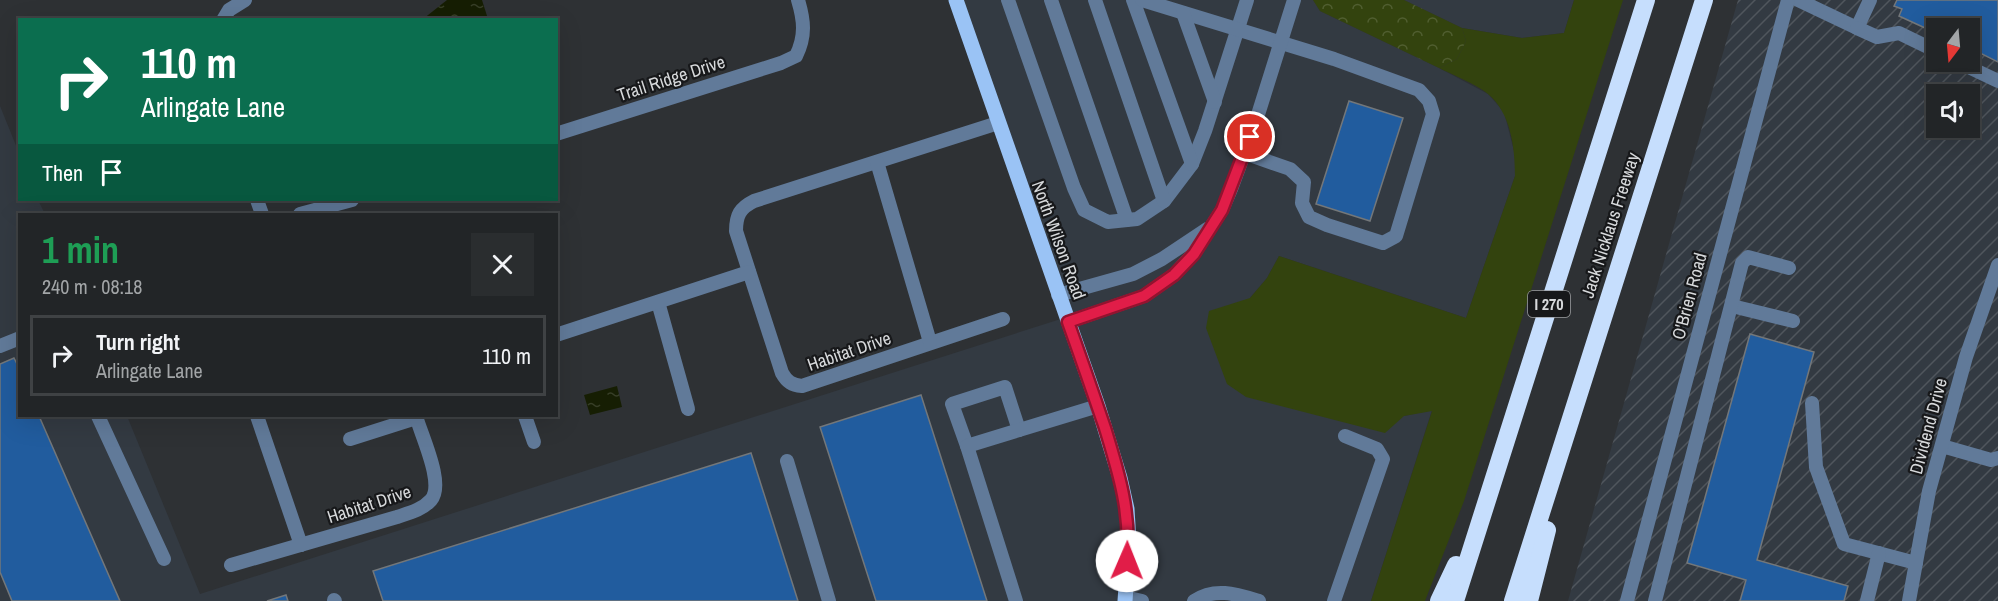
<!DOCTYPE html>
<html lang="en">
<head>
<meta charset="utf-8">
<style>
	:root { --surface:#222527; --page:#2a2d2f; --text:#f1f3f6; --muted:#a2a5a7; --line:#3f4244 }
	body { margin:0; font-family:"Archivo Narrow",sans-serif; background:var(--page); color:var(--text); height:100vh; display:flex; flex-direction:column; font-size:22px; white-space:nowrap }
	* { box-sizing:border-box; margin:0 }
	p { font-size:20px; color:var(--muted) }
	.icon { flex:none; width:33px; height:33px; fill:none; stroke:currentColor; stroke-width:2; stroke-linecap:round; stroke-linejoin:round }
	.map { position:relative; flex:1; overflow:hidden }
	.details { position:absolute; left:18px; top:213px; width:540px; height:204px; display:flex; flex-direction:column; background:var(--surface); border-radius:0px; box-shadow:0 6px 24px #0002,0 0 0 2px var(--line) }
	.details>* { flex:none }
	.guide { position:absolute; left:18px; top:18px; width:540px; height:183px; border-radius:0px; box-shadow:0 6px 24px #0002,0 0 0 2px var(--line); background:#0b6e4f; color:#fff; overflow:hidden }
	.needle { width:39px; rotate:196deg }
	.controls { position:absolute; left:1926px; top:18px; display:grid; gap:12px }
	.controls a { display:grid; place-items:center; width:54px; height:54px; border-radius:0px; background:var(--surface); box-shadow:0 6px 24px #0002,0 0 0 2px var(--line); font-size:30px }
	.pin { position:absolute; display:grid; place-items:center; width:51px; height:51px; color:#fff; margin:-26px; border:3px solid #fff; border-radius:50%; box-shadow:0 2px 6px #0007 }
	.me { position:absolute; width:66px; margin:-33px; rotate:1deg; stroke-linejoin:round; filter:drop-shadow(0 0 4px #0008) }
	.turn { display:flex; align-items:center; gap:21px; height:126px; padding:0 24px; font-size:27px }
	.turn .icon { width:78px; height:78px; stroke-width:2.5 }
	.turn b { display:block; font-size:42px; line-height:51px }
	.then { display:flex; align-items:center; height:57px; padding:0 24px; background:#0003; gap:12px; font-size:22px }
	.round { display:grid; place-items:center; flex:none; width:63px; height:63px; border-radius:0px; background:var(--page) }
	.summary { display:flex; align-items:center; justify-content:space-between; height:102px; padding:0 24px }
	h1 { font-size:36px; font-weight:800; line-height:45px; color:#1e9e55 }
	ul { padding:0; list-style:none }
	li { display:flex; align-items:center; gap:18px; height:81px; margin:0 12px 9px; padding:0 12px; border:3px solid var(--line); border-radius:0px }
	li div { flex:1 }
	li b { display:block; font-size:22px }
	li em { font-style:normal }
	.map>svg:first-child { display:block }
	.built { fill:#333a42 }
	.industrial { fill:url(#industrial-furrows); fill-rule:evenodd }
	.grass { fill:#33430e }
	.forest { fill:url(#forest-crowns) }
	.water { fill:url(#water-ripples) }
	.building { fill:#215c9e; stroke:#73777a; stroke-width:1.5 }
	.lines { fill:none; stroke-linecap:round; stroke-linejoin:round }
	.minor { stroke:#617a99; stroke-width:14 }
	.major { stroke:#9ac3f5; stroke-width:15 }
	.highway { stroke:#c6defd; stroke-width:18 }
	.route-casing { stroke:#92132f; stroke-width:15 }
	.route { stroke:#e11d48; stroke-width:10 }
	.labels { text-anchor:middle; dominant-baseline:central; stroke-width:4.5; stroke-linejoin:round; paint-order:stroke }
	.shield { fill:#17181a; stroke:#9d9fa1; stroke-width:1.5 }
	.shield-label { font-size:16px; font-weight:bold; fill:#d7d9db }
	.street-label { font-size:18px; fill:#d7d9db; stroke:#17181a }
</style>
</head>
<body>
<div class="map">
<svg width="1998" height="601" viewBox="0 0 1998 601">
	<defs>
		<pattern id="industrial-furrows" width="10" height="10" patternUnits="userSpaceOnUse" patternTransform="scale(1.5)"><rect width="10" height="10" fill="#333a42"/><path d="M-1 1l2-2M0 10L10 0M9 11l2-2" fill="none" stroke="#50565d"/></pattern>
		<pattern id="forest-crowns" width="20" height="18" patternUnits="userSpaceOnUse" patternTransform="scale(1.5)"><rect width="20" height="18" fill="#33430e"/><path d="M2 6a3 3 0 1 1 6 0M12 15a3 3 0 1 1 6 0" fill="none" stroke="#505e30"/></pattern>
		<pattern id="water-ripples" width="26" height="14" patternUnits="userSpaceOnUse" patternTransform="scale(1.5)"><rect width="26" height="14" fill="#161e03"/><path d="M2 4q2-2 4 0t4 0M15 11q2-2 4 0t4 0" fill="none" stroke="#373e27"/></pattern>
	</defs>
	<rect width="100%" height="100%" fill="#2e3134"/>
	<!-- built -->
	<g class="built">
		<polygon points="954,0 1313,0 1320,11 1439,68 1488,94 1504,112 1515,155 1515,176 1466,318 1279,256 1267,278 1250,298 1404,416 1432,410 1371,601 0,601 0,106 19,153 20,200 38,200 45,214 20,214 20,416 127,416 200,594 1067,317"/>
		<polygon points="1404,0 1574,0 1564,33 1522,38 1462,28"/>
	</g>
	<!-- industrial -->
	<path class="industrial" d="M1738,0H1998V601H1568ZM1936,28H1970V62H1936ZM1936,94H1970V128H1936Z"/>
	<!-- grass -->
	<path class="grass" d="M1574,0H1623L1464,501L1425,601H1371L1432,411L1404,416L1385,433L1246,397L1227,384L1206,328L1209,311L1250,298L1267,278L1279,256L1466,318L1515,176C1515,148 1511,113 1488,94C1476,84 1453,75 1439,68L1457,59L1466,41L1462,28L1522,38L1564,33Z"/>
	<!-- forest -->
	<polygon class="forest" points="1313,0 1404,0 1462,28 1466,41 1457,59 1439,68 1320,11"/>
	<!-- water -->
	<g class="water">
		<polygon points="447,0 482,0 488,19 423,19"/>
		<polygon points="617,386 622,407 590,415 584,395"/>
	</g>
	<!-- building -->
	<g class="building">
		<polygon points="1897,0 1998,0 1998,62 1970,48 1970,28 1936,28 1936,33 1899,16 1902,9 1894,6"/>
		<polygon points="1349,101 1403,118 1370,221 1316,204"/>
		<polygon points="1750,334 1814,352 1757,560 1848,586 1844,601 1740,601 1746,580 1687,563"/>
		<polygon points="14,358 20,370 20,416 39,416 120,601 12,601 0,572 0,364"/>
		<polygon points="921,395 987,601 876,601 820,427"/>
		<polygon points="751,453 798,601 383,601 373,571"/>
		<polygon points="286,595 288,601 267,601"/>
	</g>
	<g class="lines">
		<!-- minor -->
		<g class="minor">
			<polyline points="1008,0 1074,188 1084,210 1108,222 1137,219 1164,201 1192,164 1205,131 1247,0"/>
			<polyline points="1051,0 1127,220"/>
			<polyline points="1095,0 1164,201"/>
			<polyline points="1133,0 1192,164"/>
			<polyline points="1142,0 1334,59 1419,90 1429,101 1433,114 1396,236 1383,243 1327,225 1309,217 1302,203 1304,182 1290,169 1244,153"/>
			<polyline points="1798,0 1857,28 1870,0"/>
			<polyline points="1183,13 1215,102"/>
			<polyline points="223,20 229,10 245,0"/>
			<polyline points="1857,28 1877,37 1899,33 1936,51"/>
			<polyline points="1958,62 1998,81"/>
			<path d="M998,123L754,201C740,208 736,215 736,231L782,373C787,382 792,385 802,386L1003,319"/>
			<path d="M556,134L781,63L796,56C806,36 804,20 798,0"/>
			<polyline points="877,162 930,342"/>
			<polyline points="257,200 262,214"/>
			<polyline points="300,214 352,200"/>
			<polyline points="1058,295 1133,274 1162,259 1207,229"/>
			<polyline points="658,302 688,409"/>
			<polyline points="1732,306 1793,321"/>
			<polyline points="1068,322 1144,296 1174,275 1194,253 1222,210 1231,189 1256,121 1294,0"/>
			<polyline points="556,335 749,272"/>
			<polyline points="0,346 20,338"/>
			<polyline points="1812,403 1816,467 1844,544 1916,563"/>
			<polyline points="98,416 164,559"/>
			<polyline points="257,416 301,545"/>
			<polyline points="525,416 534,442"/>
			<polyline points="350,439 416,418"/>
			<polyline points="967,446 952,404 1005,387 1019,430"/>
			<polyline points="1942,446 1991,460 1998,458"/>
			<polyline points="787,461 829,601"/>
			<path d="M231,565L397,517C409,513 422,510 431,500C445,484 421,435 416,416"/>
			<polyline points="1125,597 1142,601"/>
			<polyline points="334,600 335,601"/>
			<polyline points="1016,601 967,446 1098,406"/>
			<path d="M1194,601C1215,587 1236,594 1259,601"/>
			<polyline points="1334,601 1383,459 1377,449 1345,436"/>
			<polyline points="1627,601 1788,0"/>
			<polyline points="1655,601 1742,263 1748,257 1789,268"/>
			<polyline points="1867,601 1879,553"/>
			<polyline points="1909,601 1929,491 1966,357 1998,265"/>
		</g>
		<!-- major -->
		<polyline class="major" points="956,0 1098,406 1120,478 1127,509 1129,542 1125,601"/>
		<!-- highway -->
		<g class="highway">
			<polyline points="1439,601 1456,565"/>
			<polyline points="1455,601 1646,0"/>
			<polyline points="1513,601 1704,0"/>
			<polyline points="1529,601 1547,530"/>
		</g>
	</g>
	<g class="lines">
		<!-- route casing -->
		<g class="route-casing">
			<path id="route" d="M1127,561C1131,512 1119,474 1105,428C1093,393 1081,358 1068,322L1144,296L1174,275L1194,254L1222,210L1250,137"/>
		</g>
		<!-- route -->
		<use href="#route" class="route"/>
	</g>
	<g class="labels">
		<!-- shield labels -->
		<rect class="shield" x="1528" y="291" width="42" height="26" rx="4.5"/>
		<g class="shield-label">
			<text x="1549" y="304">I 270</text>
		</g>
		<!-- street labels -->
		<g class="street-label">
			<text transform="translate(671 78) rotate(-18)">Trail Ridge Drive</text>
			<text transform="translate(1610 225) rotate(-72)">Jack Nicklaus Freeway</text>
			<text transform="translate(1059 240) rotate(70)">North Wilson Road</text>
			<text transform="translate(1689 296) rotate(-75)">O'Brien Road</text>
			<text transform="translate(849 351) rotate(-19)">Habitat Drive</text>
			<text transform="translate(1928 426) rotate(-75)">Dividend Drive</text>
			<text transform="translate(369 504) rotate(-18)">Habitat Drive</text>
		</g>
	</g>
</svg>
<div class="controls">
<a><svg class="needle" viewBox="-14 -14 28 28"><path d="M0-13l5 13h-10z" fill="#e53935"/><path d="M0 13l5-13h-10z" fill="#a2a5a7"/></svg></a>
<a><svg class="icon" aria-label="sound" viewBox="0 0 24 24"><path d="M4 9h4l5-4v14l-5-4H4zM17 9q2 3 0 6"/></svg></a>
</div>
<div class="pin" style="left:1250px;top:137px;background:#d93025"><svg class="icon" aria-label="arrive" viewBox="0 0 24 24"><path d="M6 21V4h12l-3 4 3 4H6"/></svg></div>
<svg class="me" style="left:1127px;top:561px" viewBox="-20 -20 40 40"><circle r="19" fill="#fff"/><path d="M0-13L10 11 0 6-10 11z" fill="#e11d48"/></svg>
<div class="guide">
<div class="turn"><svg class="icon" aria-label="right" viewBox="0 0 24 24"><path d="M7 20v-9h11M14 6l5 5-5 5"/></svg><div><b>110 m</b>Arlingate Lane</div></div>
<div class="then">Then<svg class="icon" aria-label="arrive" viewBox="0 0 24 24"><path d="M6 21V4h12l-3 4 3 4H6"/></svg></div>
</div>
<section class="details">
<div class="summary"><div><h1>1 min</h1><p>240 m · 08:18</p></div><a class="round"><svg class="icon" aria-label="close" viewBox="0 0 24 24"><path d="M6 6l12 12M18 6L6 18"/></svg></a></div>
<ul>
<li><svg class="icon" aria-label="right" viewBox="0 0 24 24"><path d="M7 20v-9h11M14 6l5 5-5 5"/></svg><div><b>Turn right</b><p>Arlingate Lane</p></div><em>110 m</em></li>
</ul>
</section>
</div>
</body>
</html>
